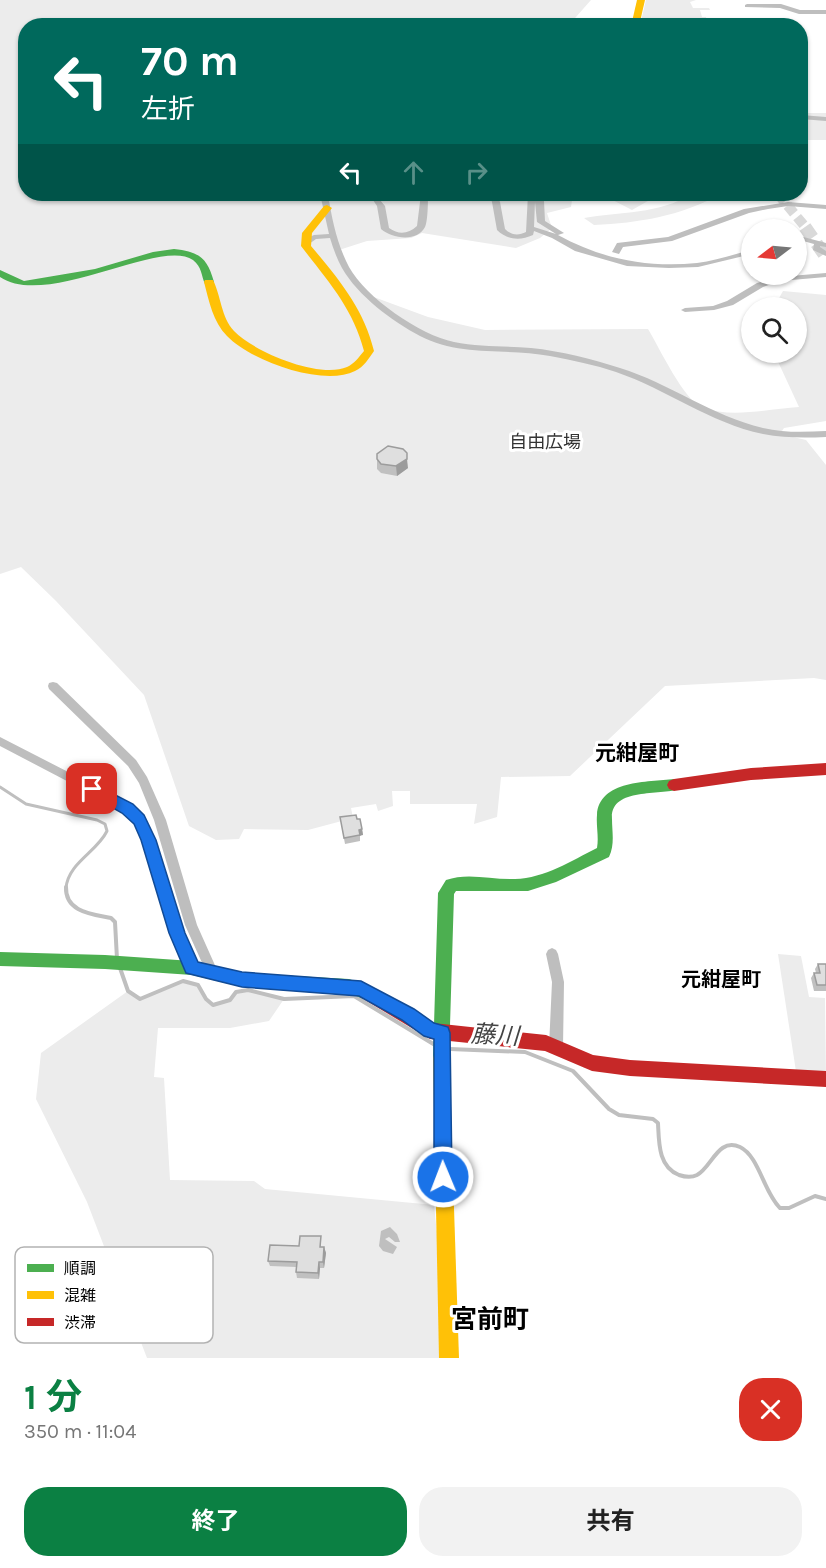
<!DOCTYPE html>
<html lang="ja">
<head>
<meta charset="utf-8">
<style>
	:root { --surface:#fff; --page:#f2f2f2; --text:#222; --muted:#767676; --accent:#0b8043 }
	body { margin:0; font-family:Karla,"Noto Sans JP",sans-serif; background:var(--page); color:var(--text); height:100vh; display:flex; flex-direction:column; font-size:22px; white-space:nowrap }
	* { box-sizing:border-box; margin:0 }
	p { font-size:20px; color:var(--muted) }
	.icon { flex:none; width:33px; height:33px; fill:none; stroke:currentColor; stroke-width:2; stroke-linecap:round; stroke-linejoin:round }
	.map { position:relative; height:1358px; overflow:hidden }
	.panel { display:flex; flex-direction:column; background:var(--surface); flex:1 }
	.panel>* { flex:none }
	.banner { position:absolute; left:18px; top:18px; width:790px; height:183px; border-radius:24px; box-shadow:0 2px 4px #0004; background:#00695c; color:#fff; overflow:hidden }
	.needle { width:39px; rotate:254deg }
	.buttons { position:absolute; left:741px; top:219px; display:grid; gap:12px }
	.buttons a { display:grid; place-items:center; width:66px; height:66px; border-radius:50%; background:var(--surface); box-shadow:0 2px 4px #0004; font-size:30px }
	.pin { position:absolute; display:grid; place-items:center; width:51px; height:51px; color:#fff; margin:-26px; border-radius:12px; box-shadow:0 3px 9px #0006 }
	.me { position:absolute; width:66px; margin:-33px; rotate:359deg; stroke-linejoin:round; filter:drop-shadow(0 0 4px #0008) }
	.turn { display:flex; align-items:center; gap:21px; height:126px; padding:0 24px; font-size:27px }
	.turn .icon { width:78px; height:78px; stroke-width:2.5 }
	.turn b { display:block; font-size:42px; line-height:51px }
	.lanes { display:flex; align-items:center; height:57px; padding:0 24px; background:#0003; justify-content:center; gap:30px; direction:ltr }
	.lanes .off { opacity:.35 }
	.round { display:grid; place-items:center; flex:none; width:63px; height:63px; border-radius:24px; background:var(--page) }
	.overview { display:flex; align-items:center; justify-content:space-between; height:102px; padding:0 24px }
	h1 { font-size:36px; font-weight:700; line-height:45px; color:var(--accent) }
	.primary-button { display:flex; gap:12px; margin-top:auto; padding:12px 24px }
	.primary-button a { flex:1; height:69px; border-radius:24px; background:var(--accent); color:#fff; font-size:24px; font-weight:700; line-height:69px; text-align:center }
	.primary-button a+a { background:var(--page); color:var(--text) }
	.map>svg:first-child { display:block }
	.green { fill:#ececec }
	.water { fill:#bfbfbf }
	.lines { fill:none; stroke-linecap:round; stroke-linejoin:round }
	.stream-far1 { stroke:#bfbfbf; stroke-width:3 }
	.stream { stroke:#bfbfbf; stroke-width:4 }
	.primary-tunnel-far1 { stroke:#d9d9d9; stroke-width:10; stroke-dasharray:10 5; stroke-linecap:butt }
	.primary-tunnel { stroke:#d9d9d9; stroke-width:13; stroke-dasharray:13 7; stroke-linecap:butt }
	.street { fill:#bebebe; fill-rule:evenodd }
	.fast { fill:#4caf50; fill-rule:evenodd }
	.slow { fill:#ffc107; fill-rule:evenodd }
	.jam { fill:#c62828; fill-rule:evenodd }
	.wall { fill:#c0c0c0 }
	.shaded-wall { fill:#9c9c9c }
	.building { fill:#dfdfdf; stroke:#9c9c9c; stroke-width:1.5 }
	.route { fill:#1a73e8; stroke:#114b97; stroke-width:1.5 }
	.labels { text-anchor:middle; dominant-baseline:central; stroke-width:6; stroke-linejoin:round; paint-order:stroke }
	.park-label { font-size:18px; fill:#333; stroke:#fff }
	.neighbourhood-label { font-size:20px; font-weight:bold; fill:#000; stroke:#fff }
	.quarter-label { font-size:21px; font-weight:bold; fill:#000; stroke:#fff }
	.near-water-label { font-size:24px; font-style:italic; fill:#444; stroke:#fff }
	.near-quarter-label { font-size:26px; font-weight:bold; fill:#000; stroke:#fff }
	.key { fill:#fff; stroke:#b2b2b2; stroke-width:1.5 }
	.key-label { font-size:16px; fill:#000 }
</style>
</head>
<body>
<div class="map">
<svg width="826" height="1358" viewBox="0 0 826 1358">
	<rect width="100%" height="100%" fill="#fff"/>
	<!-- green -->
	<g class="green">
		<path d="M0,0H591L568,26H26V194H573L571,207L547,213L552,228L540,238L516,248L422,233L411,238L367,241L339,250L346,269L371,296L428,317L485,330L648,329C659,347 684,401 703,408C732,418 769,409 799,407L774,353L796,352V308L774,307L783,291L826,295V421L784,428L780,434L806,440L826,465V680L814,678L665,686L570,776L501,777L497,817L474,824L477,804H410V791H392L393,806L378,811L376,804L351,808L353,818L308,830L244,829L239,839L216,840L189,826L144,695L56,601L21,567L0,574Z"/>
		<polygon points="646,0 696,0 690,2 693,8 709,8 710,10 700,10 702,17 706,17 708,25 644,25 641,21"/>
		<rect x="801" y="113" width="25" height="27"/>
		<polygon points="601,194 648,194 655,197 632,210"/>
		<path d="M691,194H721C681,216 639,223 594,225L584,218C618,212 661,214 691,194Z"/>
		<polygon points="778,954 801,956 809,997 825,998 826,1079 797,1078"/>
		<polygon points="183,981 198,985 206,999 213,1004 230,1000 236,992 248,990 284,999 269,1021 230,1028 158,1028 154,1077 164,1078 170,1180 254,1181 265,1189 434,1205 440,1264 441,1358 147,1358 87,1202 36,1099 41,1053 128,991 141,999"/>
	</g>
	<!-- water -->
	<polygon class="water" points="390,1227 397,1234 400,1242 395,1242 389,1237 385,1239 397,1247 393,1254 383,1251 379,1246 381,1231"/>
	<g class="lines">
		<!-- stream-far1 -->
		<path class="stream-far1" d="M0,787L26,804L97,820L105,824L107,831C97,852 68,863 66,888"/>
		<!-- stream -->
		<g class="stream">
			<path d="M66,887C65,912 92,914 111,918L115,922L117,959"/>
			<polyline points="120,968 128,991 140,999 183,981 198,985 206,999 213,1005 230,1000 236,992 248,990 284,999 354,996 435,1045"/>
			<path d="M450,1049L525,1052L573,1071L609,1109L619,1115L653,1119L658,1123C659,1142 658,1167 679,1175C685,1177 691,1178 697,1175C712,1167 718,1137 740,1147C759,1156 764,1193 780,1208H789L815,1196L826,1199"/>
		</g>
		<!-- primary-tunnel-far1 -->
		<polyline class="primary-tunnel-far1" points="778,194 807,229"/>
		<!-- primary-tunnel -->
		<polyline class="primary-tunnel" points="805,227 826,257"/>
		<!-- street -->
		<g class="street">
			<polygon points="747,4 781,4 800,10 826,10 826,14 799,14 780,8 745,7 745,5"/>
			<polygon points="606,20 635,24 638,26 606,24 591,26"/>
			<polygon points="801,115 826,117 826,121 801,119"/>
			<path d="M320,194H328C332,220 337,244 349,267C366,298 420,335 454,342C479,347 506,346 531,348C561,351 592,359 620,368C669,383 712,416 763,428C784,433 805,432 826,431V437C804,438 784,438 763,434C710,423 666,389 616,372C595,365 572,360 550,356C507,348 460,357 420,336C392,321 358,296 342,268C337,259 333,248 330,238L316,239L309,244H303V240L314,235L329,234Z"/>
			<path d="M369,194H375L385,206L389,228C399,235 408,234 417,226L421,194H428C428,201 428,221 425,227C417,243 391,238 381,229L377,206Z"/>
			<path d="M489,194H496L500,202L505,229C511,235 518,236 526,232L528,194H535V197L544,201L545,221L564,233L558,235C601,259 648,268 697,263C715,261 734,254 752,250V254L698,267L669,268L627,266L575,251L552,238L534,231L533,235C520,241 507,240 497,230L492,202ZM535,202L537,222L556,234L534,227Z"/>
			<polygon points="788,202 826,205 826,209 788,206 768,209 749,213 672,241 623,247 619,254 612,252 617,243 668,237 744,209"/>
			<polygon points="796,235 826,243 826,247 820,246 820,247 826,251 826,256 813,250 814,244 796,239"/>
			<polygon points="826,273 826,277 780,281 763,287 733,305 714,310 685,312 681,310 685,308 713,306 727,301 757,283 779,277"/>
			<polygon points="53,682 57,683 136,760 147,777 166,820 197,925 218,972 216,976 212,978 208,976 185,925 154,820 139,783 128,766 49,689 48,686 49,683"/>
			<polygon points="0,737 115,796 131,806 143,817 155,840 183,934 198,968 196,972 192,974 188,972 171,934 143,840 135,823 123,812 107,802 0,746"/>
			<polygon points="552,948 556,950 558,954 564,982 563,1047 561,1051 556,1053 551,1051 549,1047 552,982 546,954 548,950"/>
		</g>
		<!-- fast -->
		<g class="fast">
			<path d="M174,249C199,252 207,257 214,282L213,284H205C201,275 202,267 193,260C161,237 47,309 0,277V270L24,281L95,269L153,252Z"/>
			<path d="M674,779L679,781L681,785L679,789C660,796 610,787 612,819C612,832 615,844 609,857L556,882L528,891H456L454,894L449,1058L447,1064L441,1066L435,1064L433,1058L438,893L446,880C468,872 492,880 515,879C545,878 571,861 597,848C599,837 596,826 597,815C599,780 648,782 674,779Z"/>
			<polygon points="0,952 105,955 192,961 242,973 349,979 372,987 374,992 372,997 366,1000 349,993 242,987 192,975 105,969 0,966"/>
		</g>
		<!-- slow -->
		<g class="slow">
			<polygon points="637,0 645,0 639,26 631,26"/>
			<path d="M327,205L332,208L312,233L311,246C338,278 364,309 374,351C369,358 364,367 355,371C323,387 251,361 227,336C213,322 209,301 204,282L205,280H213C221,296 221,317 234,331C254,352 319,379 347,367C354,364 359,357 364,351C353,308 327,280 301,246L302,233L324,206Z"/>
			<polygon points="441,1050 447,1052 449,1058 459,1358 439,1358 433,1058 435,1052"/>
		</g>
		<!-- jam -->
		<g class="jam">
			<polygon points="826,763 826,775 751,780 674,791 669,789 667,785 669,781 674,779 751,768"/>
			<polygon points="366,984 414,1010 433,1023 546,1035 593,1055 630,1060 826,1071 826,1087 630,1076 592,1071 545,1051 430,1039 360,997 358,992 360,987"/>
		</g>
	</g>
	<!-- wall -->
	<g class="wall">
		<polygon points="377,454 408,468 397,476 381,473 377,469"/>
		<polygon points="340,817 357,819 362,829 363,835 360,835 360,841 345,844"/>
		<polygon points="818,964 826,964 826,991 814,991 811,978 814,973 816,973 815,969"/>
		<polygon points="321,1236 321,1247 324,1247 326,1253 324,1268 320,1268 319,1279 297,1278 296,1272 296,1267 270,1266 268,1261"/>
	</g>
	<!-- shaded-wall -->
	<g class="shaded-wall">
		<polygon points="407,459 408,468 397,476 396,466"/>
		<polygon points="362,829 363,835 359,836 359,830"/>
		<polygon points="324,1247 326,1253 324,1268 323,1262"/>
		<polygon points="319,1262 320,1268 319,1279 318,1273"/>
	</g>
	<!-- building -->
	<g class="building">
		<polygon points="388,446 403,449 407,453 407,459 396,466 381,464 377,459 377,454"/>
		<polygon points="356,815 357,819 360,819 362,829 359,830 360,835 344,838 340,817"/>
		<polygon points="818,964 826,964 826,985 817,985 814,973 820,973"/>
		<polygon points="300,1236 321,1236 320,1247 324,1247 323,1262 319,1262 318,1273 296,1272 297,1262 268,1261 270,1245 299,1246"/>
	</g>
	<!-- route -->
	<polygon class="route" points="92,783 133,804 144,815 156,840 185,933 198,962 242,972 361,981 414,1009 434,1023 448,1027 450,1033 452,1177 450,1183 443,1186 437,1183 434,1177 434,1039 424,1036 402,1020 359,996 242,987 186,973 169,933 141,840 134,824 122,813 87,793 85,789 87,784"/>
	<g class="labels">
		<!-- park labels -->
		<g class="park-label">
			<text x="545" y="442">自由広場</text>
		</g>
		<!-- neighbourhood labels -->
		<g class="neighbourhood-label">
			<text x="721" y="979">元紺屋町</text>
		</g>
		<!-- quarter labels -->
		<g class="quarter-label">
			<text x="637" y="753">元紺屋町</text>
		</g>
		<!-- near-water labels -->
		<g class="near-water-label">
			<text transform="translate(495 1035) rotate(3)">藤川</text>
		</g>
		<!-- near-quarter labels -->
		<g class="near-quarter-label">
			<text x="490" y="1319">宮前町</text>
		</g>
	</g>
	<!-- legend -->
	<rect x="15" y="1247" width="198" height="96" rx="9" class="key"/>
	<rect x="27" y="1264" width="27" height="8" fill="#4caf50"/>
	<rect x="27" y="1291" width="27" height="8" fill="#ffc107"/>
	<rect x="27" y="1318" width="27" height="8" fill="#c62828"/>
	<g class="key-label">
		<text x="64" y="1274">順調</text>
		<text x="64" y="1301">混雑</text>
		<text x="64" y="1328">渋滞</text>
	</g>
</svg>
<div class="buttons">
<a><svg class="needle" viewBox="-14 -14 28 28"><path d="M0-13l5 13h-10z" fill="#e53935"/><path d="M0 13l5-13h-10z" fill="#767676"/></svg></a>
<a><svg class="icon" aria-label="search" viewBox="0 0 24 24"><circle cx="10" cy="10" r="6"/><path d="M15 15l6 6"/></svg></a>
</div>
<div class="pin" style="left:92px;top:789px;background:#d93025"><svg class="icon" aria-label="arrive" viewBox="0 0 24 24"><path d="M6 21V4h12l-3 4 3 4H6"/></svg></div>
<svg class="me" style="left:443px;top:1177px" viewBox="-20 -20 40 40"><circle r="17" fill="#1a73e8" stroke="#fff" stroke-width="3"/><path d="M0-11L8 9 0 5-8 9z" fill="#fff"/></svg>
<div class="banner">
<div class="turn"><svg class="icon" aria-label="left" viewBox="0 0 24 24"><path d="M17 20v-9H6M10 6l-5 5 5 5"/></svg><div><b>70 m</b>左折</div></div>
<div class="lanes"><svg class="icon" aria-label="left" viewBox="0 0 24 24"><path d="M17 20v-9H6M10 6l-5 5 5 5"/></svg><svg class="icon off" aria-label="ahead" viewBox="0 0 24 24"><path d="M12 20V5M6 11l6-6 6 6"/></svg><svg class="icon off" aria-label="right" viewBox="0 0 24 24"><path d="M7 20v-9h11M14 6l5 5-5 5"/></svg></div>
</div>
</div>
<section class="panel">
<div class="overview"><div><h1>1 分</h1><p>350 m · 11:04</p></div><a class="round" style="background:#d93025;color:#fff"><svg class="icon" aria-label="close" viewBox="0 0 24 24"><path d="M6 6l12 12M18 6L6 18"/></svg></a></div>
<div class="primary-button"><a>終了</a><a>共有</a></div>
</section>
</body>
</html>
